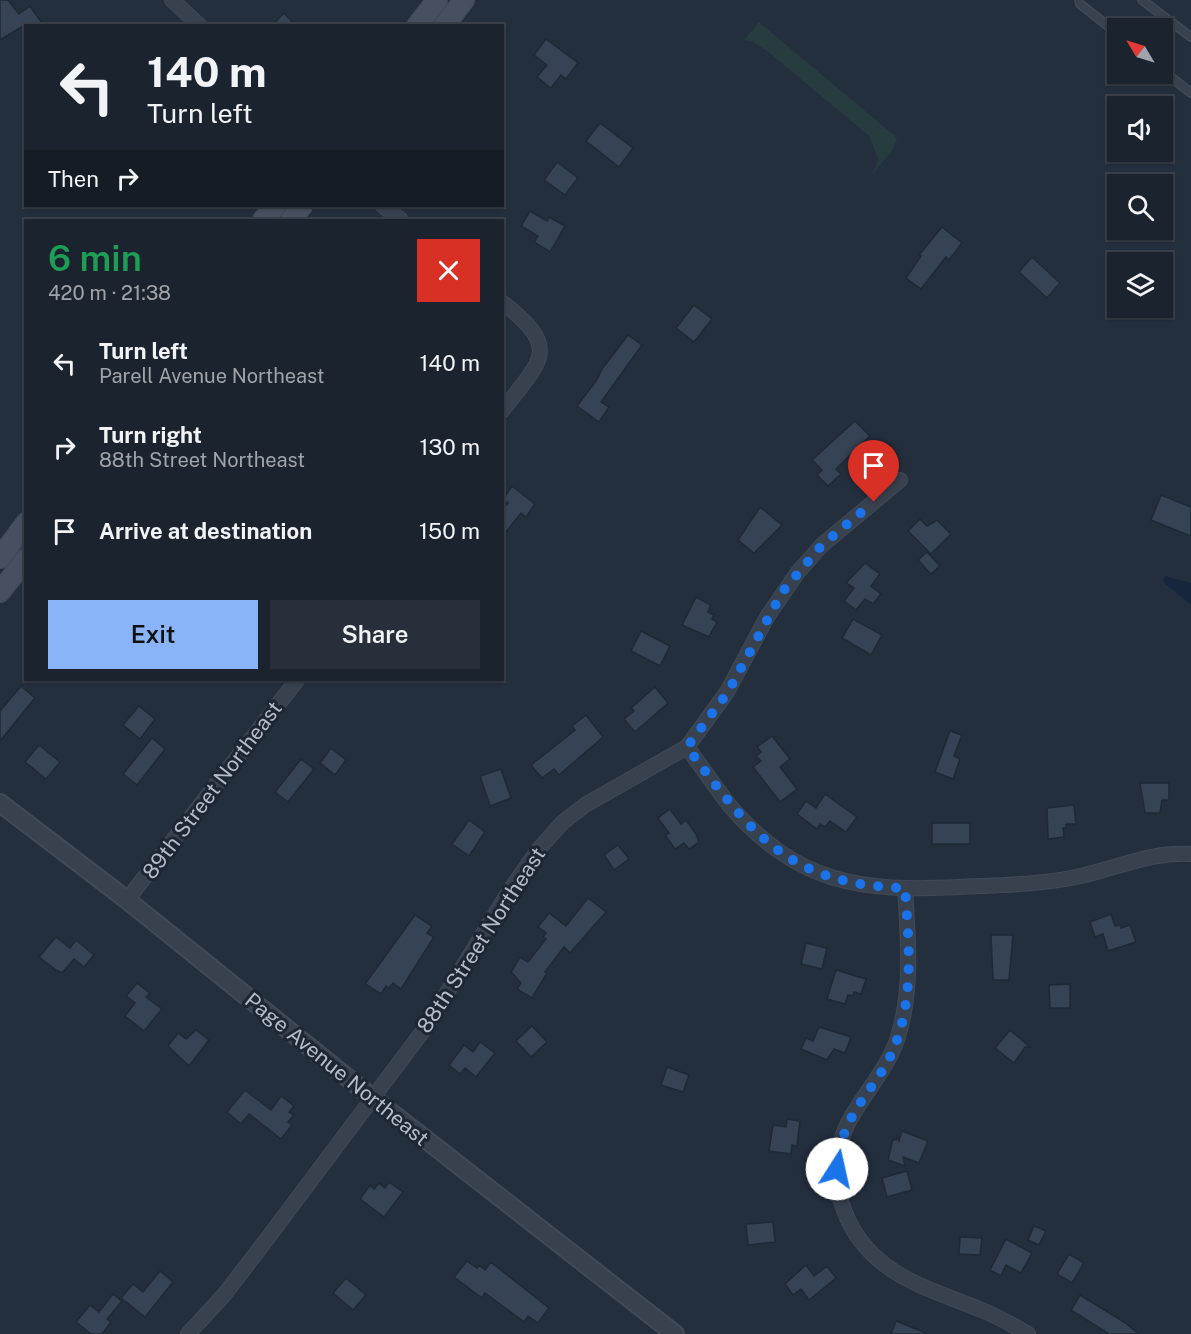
<!DOCTYPE html>
<html lang="en">
<head>
<meta charset="utf-8">
<style>
	:root { --surface:#1b232e; --page:#282f3a; --text:#f1f3f6; --muted:#a0a4aa; --line:#39404a; --accent:#8ab4f8 }
	body { margin:0; font-family:"Public Sans",sans-serif; background:var(--page); color:var(--text); height:100vh; display:flex; flex-direction:column; font-size:22px; white-space:nowrap }
	* { box-sizing:border-box; margin:0 }
	p { font-size:20px; color:var(--muted) }
	.icon { flex:none; width:33px; height:33px; fill:none; stroke:currentColor; stroke-width:2; stroke-linecap:round; stroke-linejoin:round }
	.map { position:relative; flex:1; overflow:hidden }
	.sheet { position:absolute; left:24px; top:219px; width:480px; height:462px; display:flex; flex-direction:column; background:var(--surface); border-radius:0px; box-shadow:0 2px 4px #0004,0 0 0 2px var(--line) }
	.sheet>* { flex:none }
	.banner { position:absolute; left:24px; top:24px; width:480px; height:183px; border-radius:0px; box-shadow:0 2px 4px #0004,0 0 0 2px var(--line); background:#1b232e; color:var(--text); overflow:hidden }
	.needle { width:39px; rotate:308deg }
	.tools { position:absolute; left:1107px; top:18px; display:grid; gap:12px }
	.tools a { display:grid; place-items:center; width:66px; height:66px; border-radius:0px; background:var(--surface); box-shadow:0 2px 4px #0004,0 0 0 2px var(--line); font-size:30px }
	.pin { position:absolute; display:grid; place-items:center; width:51px; height:51px; color:#fff; margin:-62px -26px; border-radius:50% 50% 50% 0; rotate:-45deg; box-shadow:0 0 6px #0007 }
	.pin .icon { rotate:45deg }
	.me { position:absolute; width:66px; margin:-33px; rotate:10deg; stroke-linejoin:round; filter:drop-shadow(0 0 4px #0008) }
	.turn { display:flex; align-items:center; gap:21px; height:126px; padding:0 24px; font-size:27px }
	.turn .icon { width:78px; height:78px; stroke-width:2.5 }
	.turn b { display:block; font-size:42px; line-height:51px }
	.then { display:flex; align-items:center; height:57px; padding:0 24px; background:#0003; gap:12px; font-size:22px }
	.round { display:grid; place-items:center; flex:none; width:63px; height:63px; border-radius:0px; background:var(--page) }
	.head { display:flex; align-items:center; justify-content:space-between; height:102px; padding:0 24px }
	h1 { font-size:36px; font-weight:600; line-height:45px; color:#1e9e55 }
	.action { display:flex; gap:12px; margin-top:auto; padding:12px 24px }
	.action a { flex:1; height:69px; border-radius:0px; background:var(--accent); color:#111; font-size:24px; font-weight:600; line-height:69px; text-align:center }
	.action a+a { background:var(--page); color:var(--text) }
	ul { padding:0; list-style:none }
	li { display:flex; align-items:center; gap:18px; height:84px; padding:0 24px }
	li div { flex:1 }
	li b { display:block; font-size:22px }
	li em { font-style:normal }
	.map>svg:first-child { display:block }
	.green { fill:#263c3f }
	.water { fill:#17263c }
	.building { fill:#364354; stroke:#1f2835; stroke-width:1.5 }
	.lines { fill:none; stroke-linecap:round; stroke-linejoin:round }
	.service-casing { stroke:#414a57; stroke-width:10 }
	.minor-casing { stroke:#414a57; stroke-width:16 }
	.tertiary-casing { stroke:#414a57; stroke-width:20 }
	.secondary-casing { stroke:#414a57; stroke-width:22 }
	.service { stroke:#38414e; stroke-width:7 }
	.minor { stroke:#38414e; stroke-width:14 }
	.tertiary { stroke:#38414e; stroke-width:16 }
	.secondary { stroke:#465061; stroke-width:20 }
	.route { stroke:#1a73e8; stroke-width:10; stroke-dasharray:0 18 }
	.labels { text-anchor:middle; dominant-baseline:central; stroke-width:6; stroke-linejoin:round; paint-order:stroke }
	.street-label { font-size:21px; fill:#b4bcc9; stroke:#1d2633 }
</style>
</head>
<body>
<div class="map">
<svg width="1191" height="1334" viewBox="0 0 1191 1334">
	<rect width="100%" height="100%" fill="#242f3e"/>
	<!-- green -->
	<polygon class="green" points="759,22 897,138 893,149 873,174 878,159 869,136 767,51 752,41 744,40"/>
	<!-- water -->
	<polygon class="water" points="1165,576 1191,583 1191,605 1165,584 1163,580"/>
	<!-- building -->
	<g class="building">
		<polygon points="0,0 8,0 19,14 30,6 44,26 23,26 0,40"/>
		<polygon points="284,13 296,26 271,26"/>
		<polygon points="546,39 578,63 566,79 561,75 551,88 537,77 547,65 534,55"/>
		<polygon points="600,123 633,148 619,167 586,141"/>
		<polygon points="557,162 578,178 565,195 544,180"/>
		<polygon points="530,211 547,221 549,217 565,226 550,252 534,242 538,236 521,226"/>
		<polygon points="942,227 962,243 949,260 946,257 921,289 906,278 921,256 919,255"/>
		<polygon points="1032,257 1060,283 1047,298 1019,272"/>
		<polygon points="694,305 712,319 694,342 676,328"/>
		<polygon points="628,335 642,345 601,402 609,407 599,422 577,406 596,381 602,369"/>
		<polygon points="855,421 870,436 836,469 841,474 828,486 817,475 822,470 812,460"/>
		<polygon points="512,486 535,504 526,517 521,513 502,537 502,510 508,503 503,499"/>
		<polygon points="1161,495 1191,507 1191,536 1151,520"/>
		<polygon points="760,507 782,525 754,553 738,540"/>
		<polygon points="920,519 927,526 937,520 951,534 931,554 908,531"/>
		<polygon points="927,552 940,566 931,574 918,560"/>
		<polygon points="865,563 880,574 871,586 881,594 873,604 865,599 856,610 844,601 854,588 846,583"/>
		<polygon points="696,597 711,605 708,612 714,615 712,619 717,622 709,637 682,625"/>
		<polygon points="853,619 882,635 871,655 842,638"/>
		<polygon points="641,631 670,646 660,666 631,651"/>
		<polygon points="21,686 35,698 0,741 0,711"/>
		<polygon points="655,687 668,703 635,732 624,719 634,711 631,708"/>
		<polygon points="139,706 155,719 140,739 123,725"/>
		<polygon points="586,715 603,737 559,775 554,769 542,778 531,765 575,730 572,726"/>
		<polygon points="950,731 962,735 954,756 960,759 953,779 935,772"/>
		<polygon points="772,736 790,759 780,767 797,789 780,802 753,767 761,761 756,756 761,752 757,747"/>
		<polygon points="152,738 165,749 137,785 123,774"/>
		<polygon points="39,745 60,762 46,779 25,762"/>
		<polygon points="331,748 346,760 335,775 320,763"/>
		<polygon points="301,759 314,769 288,802 275,792"/>
		<polygon points="501,769 511,798 490,806 480,776"/>
		<polygon points="1140,783 1169,783 1169,800 1162,800 1160,813 1145,813"/>
		<polygon points="825,794 857,817 846,832 830,821 825,827 820,824 817,829 797,814 806,801 816,808"/>
		<polygon points="1074,805 1076,824 1066,824 1066,828 1063,828 1064,837 1048,839 1047,808"/>
		<polygon points="670,809 681,824 686,820 696,834 699,842 689,849 684,843 675,849 665,835 669,833 658,818"/>
		<polygon points="469,820 485,832 469,856 452,844"/>
		<rect x="932" y="823" width="38" height="21"/>
		<polygon points="618,845 629,859 614,870 604,855"/>
		<polygon points="588,898 606,912 570,953 564,947 545,972 547,973 532,998 517,989 521,983 511,972 516,964 520,957 528,962 546,939 543,937 546,933 538,927 549,913 566,926"/>
		<polygon points="1111,914 1115,926 1120,925 1121,928 1130,925 1136,942 1108,951 1103,934 1095,937 1090,922"/>
		<polygon points="415,915 432,926 427,933 434,937 401,989 393,983 389,988 386,986 381,994 365,984"/>
		<polygon points="991,935 1013,935 1009,980 993,980"/>
		<polygon points="56,937 70,948 76,940 94,955 84,967 74,959 62,973 56,970 39,957"/>
		<polygon points="806,943 827,948 822,969 801,964"/>
		<polygon points="836,970 866,979 861,994 854,992 853,996 848,995 845,1004 827,999"/>
		<polygon points="137,983 150,993 146,997 162,1009 144,1031 125,1016 135,1003 126,996"/>
		<polygon points="1070,984 1070,1008 1050,1008 1049,985"/>
		<polygon points="532,1026 547,1042 531,1057 516,1041"/>
		<polygon points="819,1027 851,1037 845,1053 834,1049 827,1060 801,1049 806,1038 813,1041"/>
		<polygon points="196,1030 209,1040 189,1066 168,1046 178,1033 186,1039"/>
		<polygon points="1010,1030 1030,1047 1025,1047 1014,1063 995,1048"/>
		<polygon points="480,1042 495,1053 476,1077 465,1068 460,1074 449,1065 464,1045 473,1052"/>
		<polygon points="667,1067 689,1075 683,1092 661,1085"/>
		<polygon points="245,1090 271,1110 281,1096 294,1106 289,1112 294,1115 288,1122 292,1125 281,1139 249,1114 241,1124 227,1112"/>
		<polygon points="787,1119 800,1121 797,1146 792,1145 791,1154 769,1151 773,1125 786,1127"/>
		<polygon points="902,1131 928,1141 919,1163 903,1157 905,1166 888,1160 893,1139 896,1140 897,1136 899,1141"/>
		<polygon points="907,1171 912,1190 887,1197 882,1178"/>
		<polygon points="389,1182 403,1192 384,1217 360,1199 370,1185 374,1189 379,1183 385,1188"/>
		<polygon points="773,1222 775,1242 748,1245 746,1224"/>
		<polygon points="1034,1226 1046,1231 1039,1245 1028,1240"/>
		<polygon points="960,1237 982,1238 980,1255 959,1254"/>
		<polygon points="1006,1239 1032,1253 1021,1273 1006,1265 1001,1276 990,1270"/>
		<polygon points="1069,1254 1084,1263 1072,1283 1057,1274"/>
		<polygon points="467,1261 477,1268 479,1265 485,1270 491,1262 549,1308 538,1323 528,1316 524,1322 485,1293 482,1298 454,1277"/>
		<polygon points="806,1265 814,1276 827,1266 836,1278 809,1300 801,1289 793,1295 785,1284"/>
		<polygon points="160,1271 173,1282 145,1317 121,1298 133,1284 143,1292"/>
		<polygon points="346,1278 366,1295 353,1310 333,1293"/>
		<polygon points="113,1294 122,1301 107,1319 111,1322 102,1334 91,1334 76,1322 90,1305 99,1312"/>
		<polygon points="1080,1295 1124,1322 1139,1334 1109,1334 1071,1310"/>
		<polygon points="896,1321 926,1333 926,1334 891,1334"/>
	</g>
	<g class="lines">
		<!-- service casing -->
		<g class="service-casing">
			<g id="service">
				<polyline points="1079,0 1080,4 1118,34"/>
				<polyline points="1142,0 1191,37"/>
				<polyline points="1162,70 1191,93"/>
			</g>
		</g>
		<!-- minor casing -->
		<g class="minor-casing">
			<g id="minor">
				<polyline points="172,0 200,26"/>
				<polyline points="383,206 401,220"/>
				<path d="M502,302C562,349 542,359 502,411"/>
				<path d="M687,747C701,766 715,787 730,806C797,884 861,892 959,887C998,885 1038,885 1076,877C1116,869 1150,851 1191,854"/>
				<path d="M905,888C908,938 913,988 898,1037C888,1069 863,1094 848,1123C823,1174 842,1232 885,1265C914,1287 951,1297 984,1311C999,1317 1014,1326 1028,1334"/>
				<polyline points="127,900 297,680"/>
				<polyline points="188,1334 224,1295 267,1239 426,1027 510,890 538,850 562,823 585,805 687,747 727,692 767,617 798,572 822,545 900,480"/>
			</g>
		</g>
		<!-- tertiary casing -->
		<g class="tertiary-casing">
			<polyline id="tertiary" points="0,803 127,900 374,1099 675,1334"/>
		</g>
		<!-- secondary casing -->
		<g class="secondary-casing">
			<g id="secondary">
				<polyline points="417,26 437,0"/>
				<polyline points="444,26 464,0"/>
				<polyline points="263,220 275,206"/>
				<polyline points="291,220 302,206"/>
				<polyline points="0,558 26,523"/>
				<polyline points="0,592 26,559"/>
			</g>
		</g>
		<!-- service -->
		<use href="#service" class="service"/>
		<!-- minor -->
		<use href="#minor" class="minor"/>
		<!-- tertiary -->
		<use href="#tertiary" class="tertiary"/>
		<!-- secondary -->
		<use href="#secondary" class="secondary"/>
	</g>
	<g class="lines">
		<!-- route -->
		<path class="route" d="M837,1169C839,1154 841,1139 848,1125C859,1100 879,1080 891,1055C915,1002 909,944 905,888C788,885 752,834 687,747L728,692L783,591L822,545L874,502"/>
	</g>
	<g class="labels">
		<!-- street labels -->
		<g class="street-label">
			<text transform="translate(212 790) rotate(-53)">89th Street Northeast</text>
			<text transform="translate(481 940) rotate(-57)">88th Street Northeast</text>
			<text transform="translate(337 1069) rotate(39)">Page Avenue Northeast</text>
		</g>
	</g>
</svg>
<div class="tools">
<a><svg class="needle" viewBox="-14 -14 28 28"><path d="M0-13l5 13h-10z" fill="#e53935"/><path d="M0 13l5-13h-10z" fill="#a0a4aa"/></svg></a>
<a><svg class="icon" aria-label="sound" viewBox="0 0 24 24"><path d="M4 9h4l5-4v14l-5-4H4zM17 9q2 3 0 6"/></svg></a>
<a><svg class="icon" aria-label="search" viewBox="0 0 24 24"><circle cx="10" cy="10" r="6"/><path d="M15 15l6 6"/></svg></a>
<a><svg class="icon" aria-label="layers" viewBox="0 0 24 24"><path d="M12 4l9 5-9 5-9-5zM3 14l9 5 9-5"/></svg></a>
</div>
<div class="pin" style="left:874px;top:502px;background:#d93025"><svg class="icon" aria-label="arrive" viewBox="0 0 24 24"><path d="M6 21V4h12l-3 4 3 4H6"/></svg></div>
<svg class="me" style="left:837px;top:1169px" viewBox="-20 -20 40 40"><circle r="19" fill="#fff"/><path d="M0-13L10 11 0 6-10 11z" fill="#1a73e8"/></svg>
<div class="banner">
<div class="turn"><svg class="icon" aria-label="left" viewBox="0 0 24 24"><path d="M17 20v-9H6M10 6l-5 5 5 5"/></svg><div><b>140 m</b>Turn left</div></div>
<div class="then">Then<svg class="icon" aria-label="right" viewBox="0 0 24 24"><path d="M7 20v-9h11M14 6l5 5-5 5"/></svg></div>
</div>
<section class="sheet">
<div class="head"><div><h1>6 min</h1><p>420 m · 21:38</p></div><a class="round" style="background:#d93025;color:#fff"><svg class="icon" aria-label="close" viewBox="0 0 24 24"><path d="M6 6l12 12M18 6L6 18"/></svg></a></div>
<ul>
<li><svg class="icon" aria-label="left" viewBox="0 0 24 24"><path d="M17 20v-9H6M10 6l-5 5 5 5"/></svg><div><b>Turn left</b><p>Parell Avenue Northeast</p></div><em>140 m</em></li>
<li><svg class="icon" aria-label="right" viewBox="0 0 24 24"><path d="M7 20v-9h11M14 6l5 5-5 5"/></svg><div><b>Turn right</b><p>88th Street Northeast</p></div><em>130 m</em></li>
<li><svg class="icon" aria-label="arrive" viewBox="0 0 24 24"><path d="M6 21V4h12l-3 4 3 4H6"/></svg><div><b>Arrive at destination</b></div><em>150 m</em></li>
</ul>
<div class="action"><a>Exit</a><a>Share</a></div>
</section>
</div>
</body>
</html>
